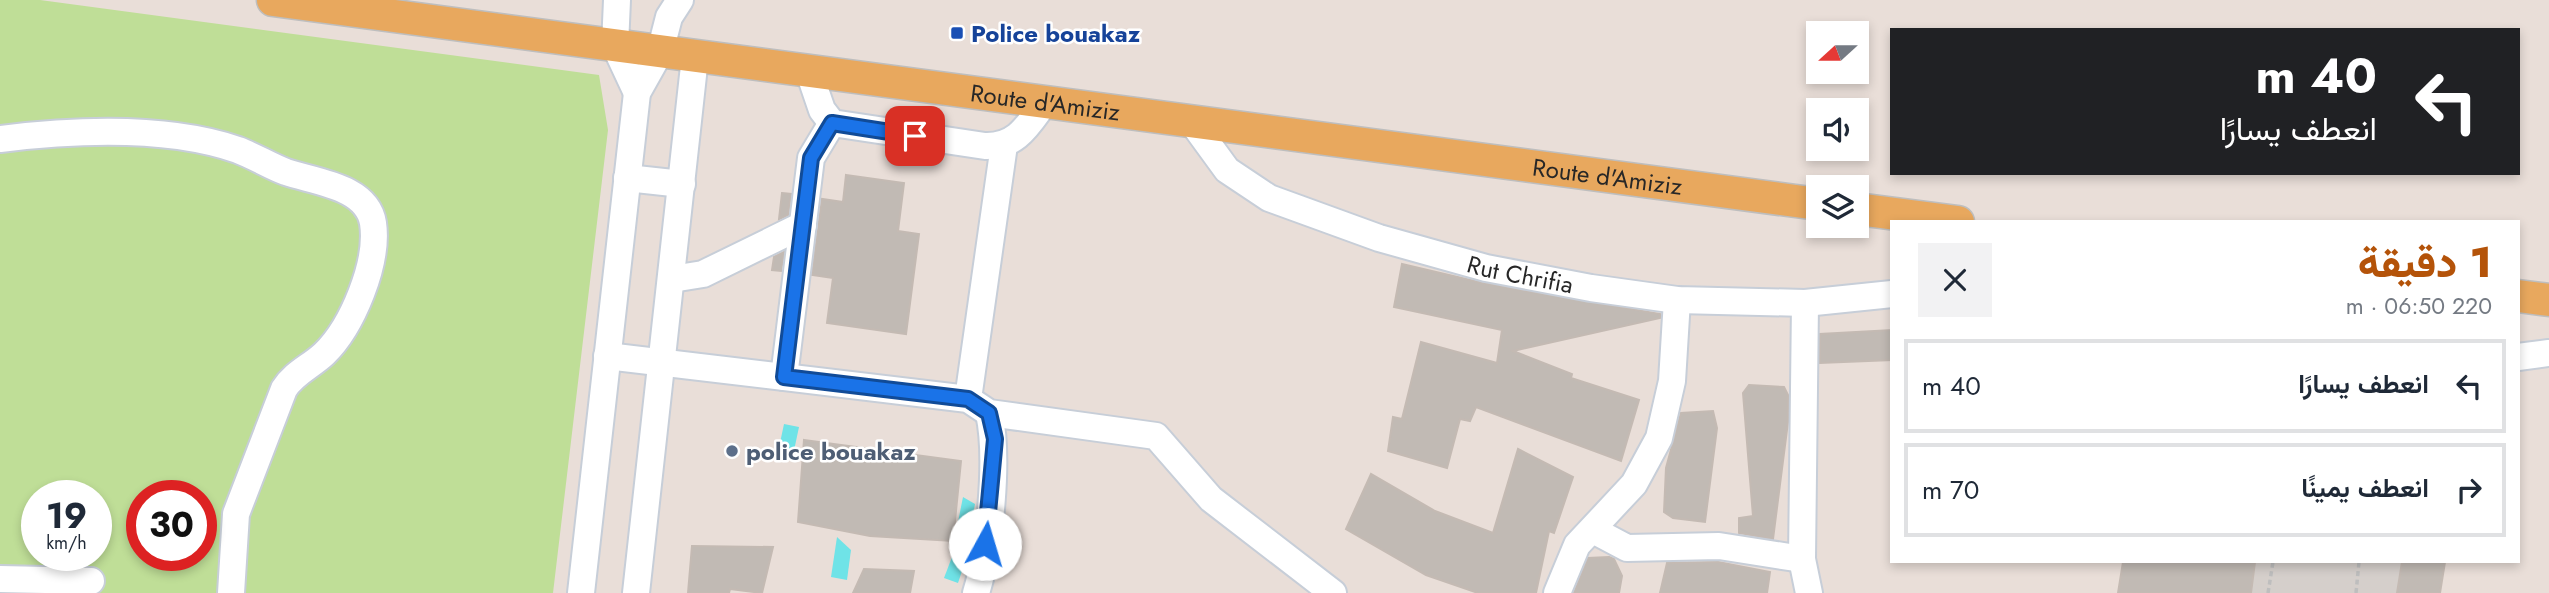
<!DOCTYPE html>
<html lang="ar">
<head>
<meta charset="utf-8">
<style>
	:root { --surface:#fff; --page:#f2f2f3; --text:#1f2937; --muted:#747a83; --line:#e0e1e3; --accent:#b45309 }
	body { margin:0; font-family:Jost,Vazirmatn,sans-serif; background:var(--page); color:var(--text); direction:rtl; height:100vh; display:flex; flex-direction:column; font-size:26px; white-space:nowrap }
	* { box-sizing:border-box; margin:0 }
	p { font-size:23px; color:var(--muted) }
	.icon { flex:none; width:38px; height:38px; fill:none; stroke:currentColor; stroke-width:2; stroke-linecap:round; stroke-linejoin:round }
	.map { position:relative; flex:1; overflow:hidden; direction:ltr }
	.drawer { position:absolute; left:1890px; top:220px; width:630px; height:343px; display:flex; flex-direction:column; background:var(--surface); border-radius:0px; box-shadow:0 4px 10px #0003; direction:rtl }
	.drawer>* { flex:none }
	.guide { position:absolute; left:1890px; top:28px; width:630px; height:147px; border-radius:0px; box-shadow:0 4px 10px #0003; direction:rtl; background:#202124; color:#fff; overflow:hidden }
	.needle { width:46px; rotate:249deg }
	.buttons { position:absolute; left:1806px; top:21px; display:grid; gap:14px }
	.buttons a { display:grid; place-items:center; width:63px; height:63px; border-radius:0px; background:var(--surface); box-shadow:0 4px 10px #0003; font-size:35px }
	.speed { position:absolute; left:21px; top:480px; display:flex; gap:14px; font-size:35px; font-weight:700; text-align:center }
	.speed>* { display:grid; place-content:center; width:91px; height:91px; border-radius:50%; background:var(--surface); box-shadow:0 4px 10px #0003; line-height:1 }
	.speed small { font-size:18px; font-weight:400 }
	.speed .limit { border:10px solid #d22; background:#fff; color:#111 }
	.pin { position:absolute; display:grid; place-items:center; width:60px; height:60px; color:#fff; margin:-30px; border-radius:14px; box-shadow:0 4px 10px #0006 }
	.me { position:absolute; width:77px; margin:-38px; rotate:6deg; stroke-linejoin:round; filter:drop-shadow(0 0 5px #0008) }
	.turn { display:flex; align-items:center; gap:24px; height:147px; padding:0 28px; font-size:32px }
	.turn .icon { width:91px; height:91px; stroke-width:2.5 }
	.turn b { display:block; font-size:49px; line-height:60px }
	.round { display:grid; place-items:center; flex:none; width:74px; height:74px; border-radius:0px; background:var(--page) }
	.head { display:flex; align-items:center; justify-content:space-between; height:119px; padding:0 28px }
	h1 { font-size:42px; font-weight:800; line-height:52px; color:var(--accent) }
	ul { padding:0; list-style:none }
	li { display:flex; align-items:center; gap:21px; height:94px; margin:0 14px 10px; padding:0 14px; border:4px solid var(--line); border-radius:0px }
	li div { flex:1 }
	li b { display:block; font-size:26px }
	li em { font-style:normal }
	.map>svg:first-child { display:block }
	.green { fill:#bfde97; fill-rule:evenodd }
	.plaza { fill:#d5cfcb }
	.water { fill:#6fe3e7 }
	.building { fill:#c1bab4; stroke:#c4bab3; stroke-width:2 }
	.lines { fill:none; stroke-linecap:round; stroke-linejoin:round }
	.minor-casing { stroke:#c7ced8; stroke-width:30 }
	.major-casing { stroke:#bebebe; stroke-width:35 }
	.path { stroke:#bebebe; stroke-width:3.5; stroke-dasharray:5 3.5; stroke-linecap:butt }
	.minor { stroke:#fff; stroke-width:26 }
	.major { stroke:#e8a85e; stroke-width:32 }
	.route-casing { stroke:#114b97; stroke-width:18 }
	.route { stroke:#1a73e8; stroke-width:12 }
	.transit-dot { fill:#1a4fb4; stroke:#fff; stroke-width:2.5 }
	.service-dot { fill:#5c6f8a; stroke:#fff; stroke-width:2.5 }
	.labels { text-anchor:middle; dominant-baseline:central; stroke-width:5; stroke-linejoin:round; paint-order:stroke }
	.transit-label { font-size:24px; font-weight:bold; fill:#164399; stroke:#fff; text-anchor:start }
	.street-label { font-size:24px; fill:#272727; stroke:#fff }
	.service-label { font-size:24px; font-weight:bold; fill:#4e5e75; stroke:#fff; text-anchor:start }
</style>
</head>
<body>
<div class="map">
<svg width="2549" height="593" viewBox="0 0 2549 593">
	<rect width="100%" height="100%" fill="#e9ded8"/>
	<!-- green -->
	<path class="green" d="M0,0H40L599,75L608,130L553,593H0ZM37,495H96V555H37ZM142,495H201V555H142Z"/>
	<!-- plaza -->
	<polygon class="plaza" points="2255,562 2402,562 2397,593 2251,593"/>
	<!-- water -->
	<g class="water">
		<polygon points="784,424 799,427 792,460 777,457"/>
		<polygon points="963,497 975,504 970,530 957,527"/>
		<polygon points="837,537 851,550 847,580 831,577"/>
		<polygon points="952,557 965,562 958,583 944,578"/>
	</g>
	<!-- building -->
	<g class="building">
		<polygon points="846,175 904,183 898,231 919,234 906,334 827,323 833,278 812,275 822,199 843,202"/>
		<polygon points="782,193 791,194 788,215 779,219"/>
		<polygon points="784,252 781,271 772,270 774,257"/>
		<polygon points="1402,264 1483,283 1660,314 1660,318 1513,351 1572,374 1571,378 1639,400 1621,461 1476,407 1470,421 1460,419 1447,468 1388,451 1393,417 1402,419 1421,342 1497,363 1502,330 1394,307"/>
		<polygon points="1892,330 1892,360 1820,363 1820,334"/>
		<polygon points="1749,385 1784,387 1788,395 1788,422 1773,539 1739,533 1739,518 1753,516 1743,393"/>
		<polygon points="1713,411 1717,428 1705,522 1673,518 1664,512 1666,468 1681,413"/>
		<polygon points="804,440 961,461 953,541 870,536 798,522"/>
		<polygon points="1518,449 1573,477 1554,533 1549,531 1536,593 1478,593 1426,575 1346,529 1371,474 1435,511 1493,533"/>
		<polygon points="692,546 773,547 762,593 730,589 729,593 688,593"/>
		<polygon points="1609,557 1614,559 1622,576 1619,593 1574,593 1588,558"/>
		<polygon points="1718,562 1770,572 1767,593 1660,593 1667,563"/>
		<polygon points="2123,562 2255,562 2251,593 2118,593"/>
		<polygon points="2402,562 2445,562 2440,593 2397,593"/>
		<polygon points="864,569 914,571 910,593 853,593"/>
	</g>
	<g class="lines">
		<!-- minor casing -->
		<g class="minor-casing">
			<g id="minor">
				<polyline points="617,0 615,46 637,93"/>
				<path d="M809,72L822,110L832,123L985,146C1017,147 1028,125 1045,102"/>
				<path id="s1" d="M1192,122L1227,170L1269,198L1379,238L1486,268L1591,288L1677,300L1805,303L1892,294"/>
				<path d="M0,139C74,130 166,125 238,150C254,156 270,166 286,172C315,182 367,186 373,223C379,263 352,327 324,354C310,367 294,373 284,389L236,514L231,593"/>
				<polyline points="627,178 682,184"/>
				<polyline points="672,279 703,274 803,225"/>
				<polyline points="1805,303 1802,559 1809,593"/>
				<polyline points="607,356 968,399 989,413 1156,436 1211,499 1333,593"/>
				<polyline points="2518,357 2549,353"/>
				<polyline points="784,377 811,158 832,123"/>
				<polyline points="968,399 1004,145"/>
				<polyline points="1593,530 1627,548 1719,546 1802,559"/>
				<polyline points="0,579 91,581"/>
				<polyline points="581,593 637,93 660,52 669,17 680,0"/>
				<polyline points="636,593 695,57"/>
				<path d="M976,593C990,548 999,459 989,413"/>
				<polyline points="1557,593 1577,545 1634,484 1659,438 1672,381 1677,300"/>
			</g>
		</g>
		<!-- major casing -->
		<g class="major-casing">
			<g id="major">
				<path id="s2" d="M273,0L1818,204"/>
				<polyline points="1857,209 1958,222"/>
				<polyline points="2518,296 2549,300"/>
			</g>
		</g>
		<!-- path -->
		<g class="path">
			<polyline points="2268,593 2273,562"/>
			<polyline points="2356,593 2359,562"/>
		</g>
		<!-- minor -->
		<use href="#minor" class="minor"/>
		<!-- major -->
		<use href="#major" class="major"/>
	</g>
	<g class="lines">
		<!-- route casing -->
		<g class="route-casing">
			<polyline id="route" points="915,136 832,123 811,158 784,377 968,399 989,413 995,439 985,544"/>
		</g>
		<!-- route -->
		<use href="#route" class="route"/>
	</g>
	<!-- markers -->
	<rect class="transit-dot" x="950" y="26" width="14" height="14" rx="3.5"/>
	<circle class="service-dot" cx="732" cy="451" r="7"/>
	<g class="labels">
		<!-- transit labels -->
		<g class="transit-label">
			<text x="971" y="33">Police bouakaz</text>
		</g>
		<!-- street labels -->
		<g class="street-label">
			<text stroke="none"><textPath href="#s2" startOffset="779">Route d'Amiziz</textPath></text>
			<text stroke="none"><textPath href="#s2" startOffset="1346">Route d'Amiziz</textPath></text>
			<text stroke="none"><textPath href="#s1" startOffset="373">Rut Chrifia</textPath></text>
		</g>
		<!-- service labels -->
		<g class="service-label">
			<text x="746" y="451">police bouakaz</text>
		</g>
	</g>
</svg>
<div class="buttons">
<a><svg class="needle" viewBox="-14 -14 28 28"><path d="M0-13l5 13h-10z" fill="#e53935"/><path d="M0 13l5-13h-10z" fill="#747a83"/></svg></a>
<a><svg class="icon" aria-label="sound" viewBox="0 0 24 24"><path d="M4 9h4l5-4v14l-5-4H4zM17 9q2 3 0 6"/></svg></a>
<a><svg class="icon" aria-label="layers" viewBox="0 0 24 24"><path d="M12 4l9 5-9 5-9-5zM3 14l9 5 9-5"/></svg></a>
</div>
<div class="speed"><div>19<small>km/h</small></div><div class="limit">30</div></div>
<div class="pin" style="left:915px;top:136px;background:#d93025"><svg class="icon" aria-label="arrive" viewBox="0 0 24 24"><path d="M6 21V4h12l-3 4 3 4H6"/></svg></div>
<svg class="me" style="left:985px;top:544px" viewBox="-20 -20 40 40"><circle r="19" fill="#fff"/><path d="M0-13L10 11 0 6-10 11z" fill="#1a73e8"/></svg>
<div class="guide">
<div class="turn"><svg class="icon" aria-label="left" viewBox="0 0 24 24"><path d="M17 20v-9H6M10 6l-5 5 5 5"/></svg><div><b>40 m</b>انعطف يسارًا</div></div>
</div>
<section class="drawer">
<div class="head"><div><h1>1 دقيقة</h1><p>220 m · 06:50</p></div><a class="round"><svg class="icon" aria-label="close" viewBox="0 0 24 24"><path d="M6 6l12 12M18 6L6 18"/></svg></a></div>
<ul>
<li><svg class="icon" aria-label="left" viewBox="0 0 24 24"><path d="M17 20v-9H6M10 6l-5 5 5 5"/></svg><div><b>انعطف يسارًا</b></div><em>40 m</em></li>
<li><svg class="icon" aria-label="right" viewBox="0 0 24 24"><path d="M7 20v-9h11M14 6l5 5-5 5"/></svg><div><b>انعطف يمينًا</b></div><em>70 m</em></li>
</ul>
</section>
</div>
</body>
</html>
